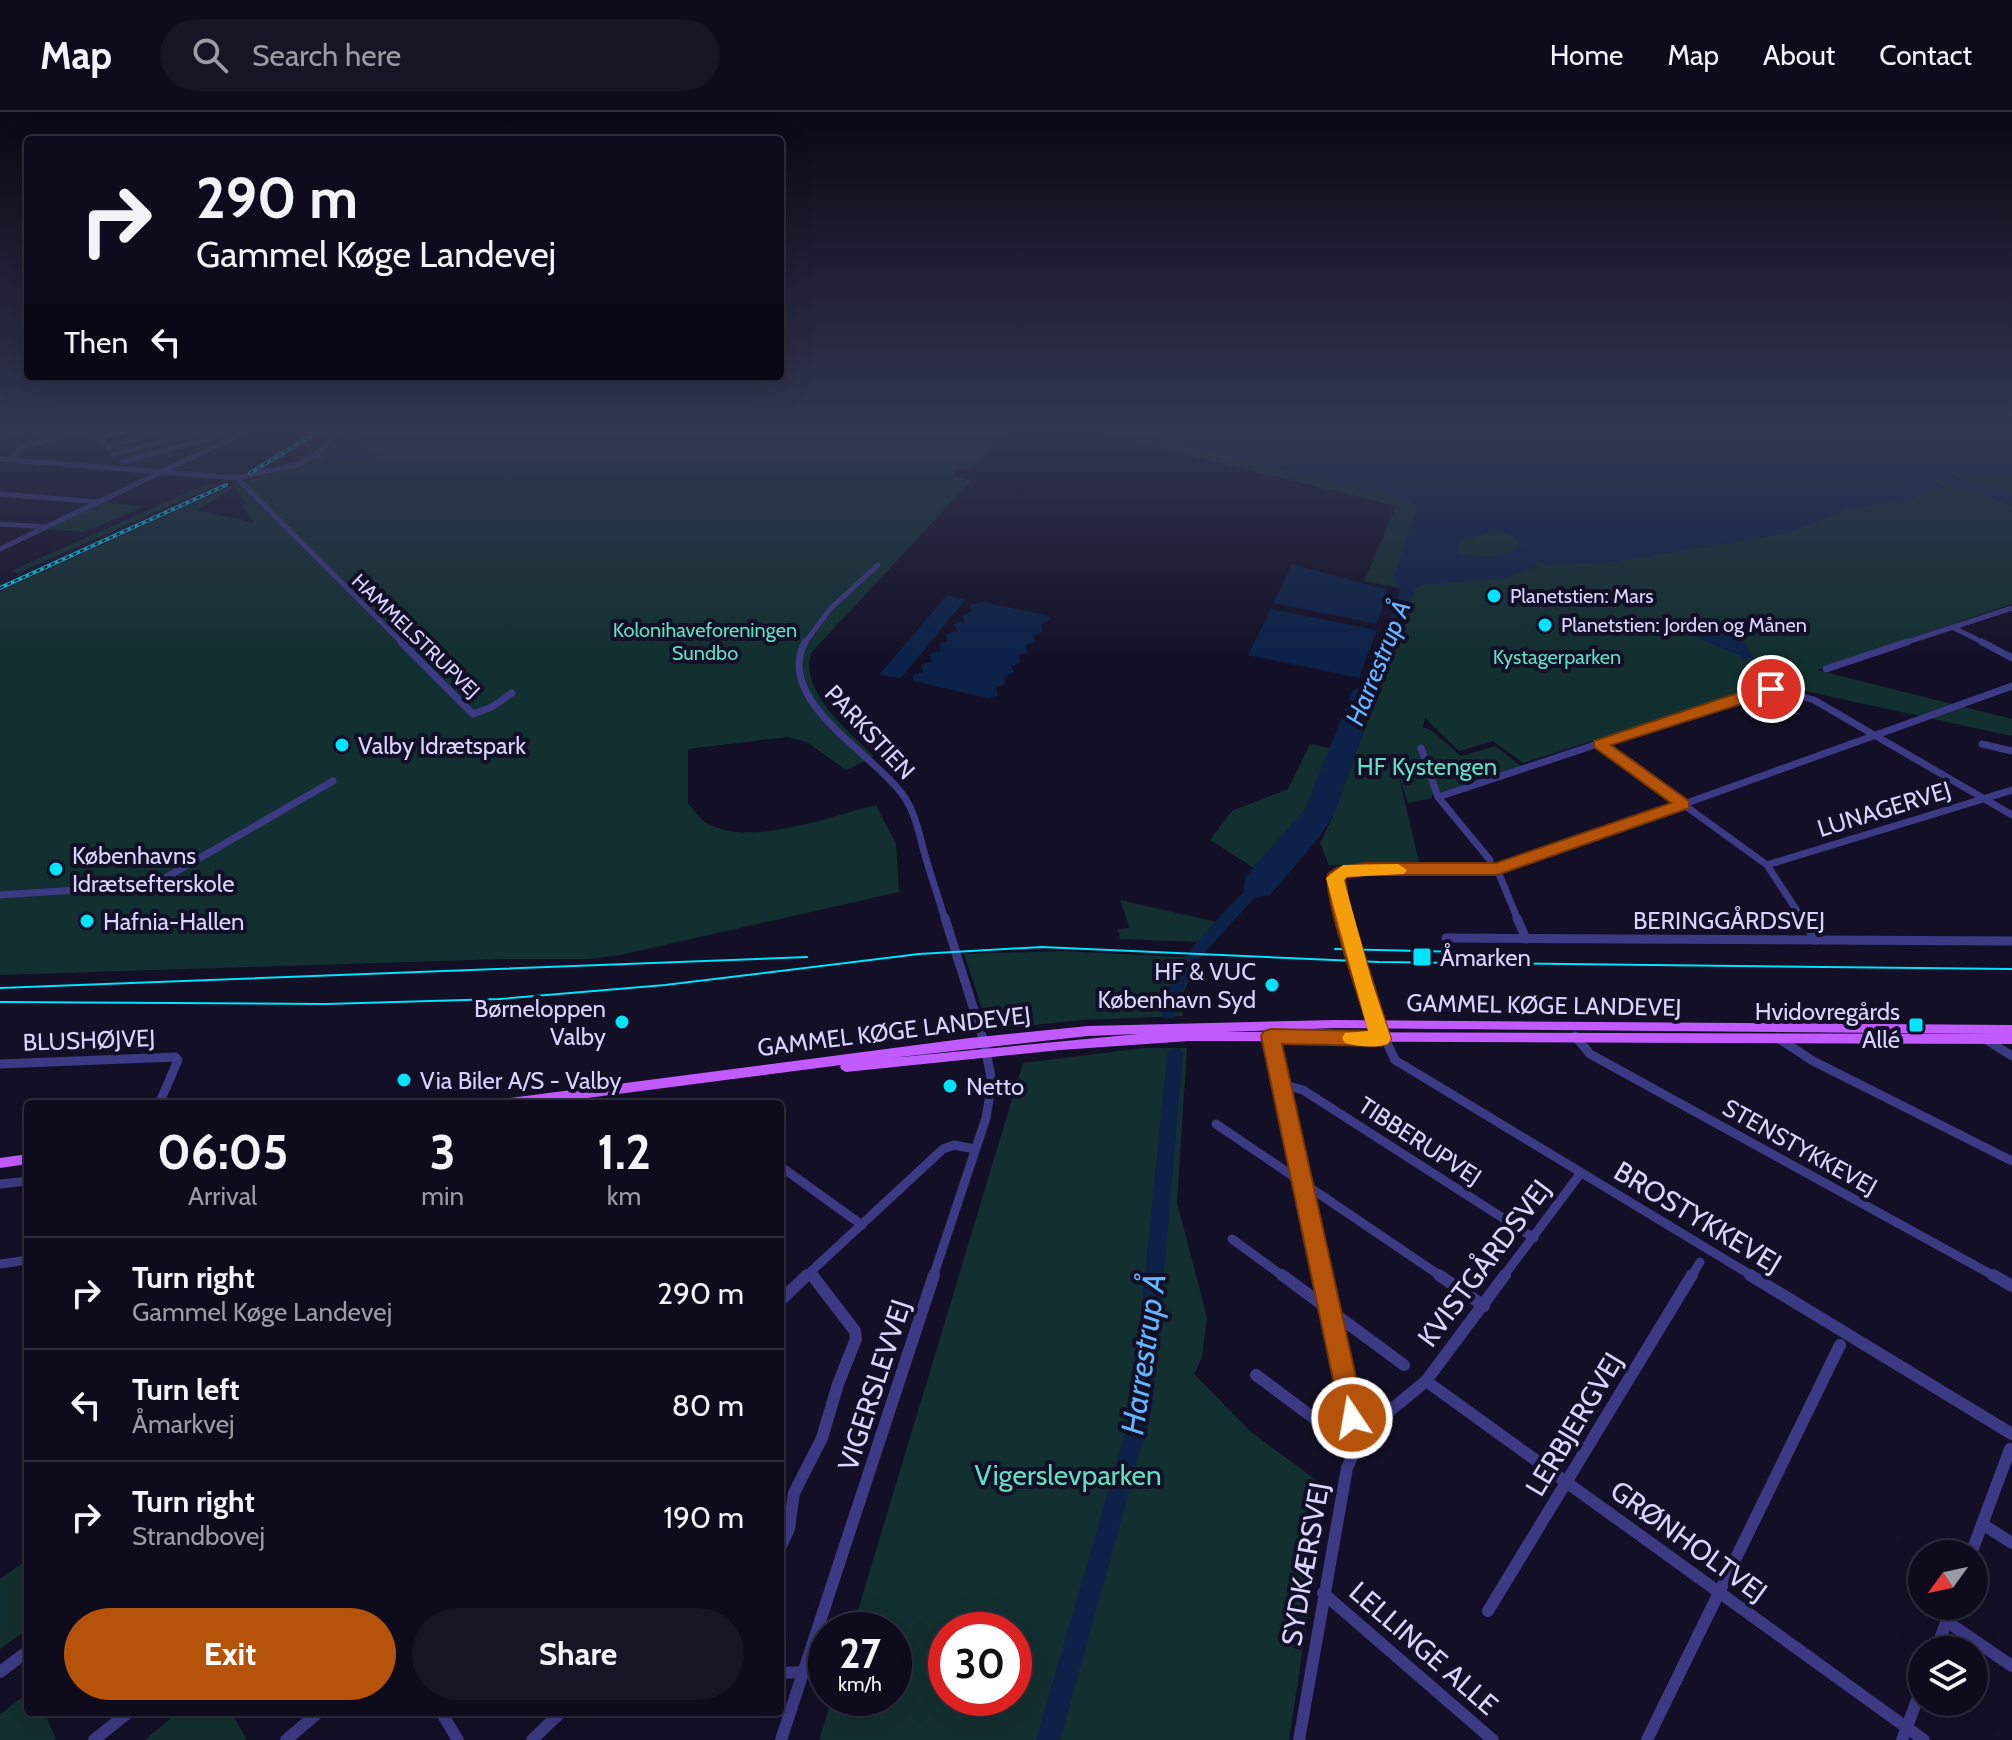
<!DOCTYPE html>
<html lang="en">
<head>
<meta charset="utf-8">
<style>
	:root { --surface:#0e0b1c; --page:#171425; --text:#f1f3f6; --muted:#9b9ba3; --line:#2e2b3b; --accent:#b45309 }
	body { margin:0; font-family:Cabin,sans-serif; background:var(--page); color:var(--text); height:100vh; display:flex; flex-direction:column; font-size:30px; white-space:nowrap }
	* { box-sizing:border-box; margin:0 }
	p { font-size:26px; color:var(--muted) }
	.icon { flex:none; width:44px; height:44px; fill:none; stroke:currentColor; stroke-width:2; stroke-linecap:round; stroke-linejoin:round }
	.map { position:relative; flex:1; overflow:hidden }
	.side { position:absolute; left:24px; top:988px; width:760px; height:616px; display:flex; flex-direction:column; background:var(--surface); border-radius:8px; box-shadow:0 8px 32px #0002,0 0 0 2px var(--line) }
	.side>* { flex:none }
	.hud { position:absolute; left:24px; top:24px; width:760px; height:244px; border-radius:8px; box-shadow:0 8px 32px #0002,0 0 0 2px var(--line); background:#0e0b1c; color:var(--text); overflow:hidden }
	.needle { width:52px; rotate:237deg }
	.buttons { position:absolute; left:1908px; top:1428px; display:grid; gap:16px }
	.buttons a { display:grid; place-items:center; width:80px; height:80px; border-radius:50%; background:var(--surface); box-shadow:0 8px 32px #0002,0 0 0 2px var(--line); font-size:40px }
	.speed { position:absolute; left:808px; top:1500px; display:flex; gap:16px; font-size:40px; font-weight:700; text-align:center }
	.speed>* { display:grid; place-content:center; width:104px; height:104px; border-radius:50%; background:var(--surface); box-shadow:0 8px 32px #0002,0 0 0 2px var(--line); line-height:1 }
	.speed small { font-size:20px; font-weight:400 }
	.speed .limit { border:12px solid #d22; background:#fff; color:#111 }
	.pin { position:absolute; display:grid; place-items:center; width:68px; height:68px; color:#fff; margin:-34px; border:4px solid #fff; border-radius:50%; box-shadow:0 2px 8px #0007 }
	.me { position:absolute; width:88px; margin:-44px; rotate:348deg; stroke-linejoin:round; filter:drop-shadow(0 0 6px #0008) }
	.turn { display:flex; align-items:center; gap:28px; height:168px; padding:0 40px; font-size:36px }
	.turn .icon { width:104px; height:104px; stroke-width:2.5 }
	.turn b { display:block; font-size:56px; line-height:68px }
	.then { display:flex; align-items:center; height:76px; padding:0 40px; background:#0003; gap:16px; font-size:30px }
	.eta { display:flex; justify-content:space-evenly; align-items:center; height:136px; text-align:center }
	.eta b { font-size:48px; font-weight:700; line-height:56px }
	.button { display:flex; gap:16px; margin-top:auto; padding:16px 40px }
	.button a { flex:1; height:92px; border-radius:48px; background:var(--accent); color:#fff; font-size:32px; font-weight:700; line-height:92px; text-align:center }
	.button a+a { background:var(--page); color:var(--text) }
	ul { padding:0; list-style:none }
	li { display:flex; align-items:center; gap:24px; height:112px; padding:0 40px; border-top:2px solid var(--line) }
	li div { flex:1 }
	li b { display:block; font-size:30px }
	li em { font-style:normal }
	header { display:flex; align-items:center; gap:48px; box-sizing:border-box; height:112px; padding:0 40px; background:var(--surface); border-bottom:2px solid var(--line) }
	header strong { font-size:38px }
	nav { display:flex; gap:44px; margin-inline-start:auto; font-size:28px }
	.search { width:560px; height:72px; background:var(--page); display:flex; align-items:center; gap:20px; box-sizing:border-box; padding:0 28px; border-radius:44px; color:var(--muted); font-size:30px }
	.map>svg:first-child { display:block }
	.green { fill:#12302f; fill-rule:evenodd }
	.water { fill:#0c2248; fill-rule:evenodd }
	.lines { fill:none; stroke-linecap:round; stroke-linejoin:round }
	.river { fill:#0c2248; fill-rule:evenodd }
	.minor-far3 { stroke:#3d3a85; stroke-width:5 }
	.minor-far2 { stroke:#3d3a85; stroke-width:7 }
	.minor-far1 { stroke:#3d3a85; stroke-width:9 }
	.minor { stroke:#3d3a85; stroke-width:12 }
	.major { fill:#c25bff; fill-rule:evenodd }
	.tram { stroke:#00e5ff; stroke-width:2 }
	.rail-casing { stroke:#00e5ff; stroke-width:4 }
	.rail { stroke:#130f26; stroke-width:2; stroke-dasharray:4; stroke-linecap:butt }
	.route { fill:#b45309; stroke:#753606; stroke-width:2 }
	.slow { fill:#f59e0b }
	.poi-dot { fill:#00e5ff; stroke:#130f26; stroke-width:3 }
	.labels { text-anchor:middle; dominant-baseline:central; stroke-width:8; stroke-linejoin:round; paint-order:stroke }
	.far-poi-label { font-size:20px; fill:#d9d4ff; stroke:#130f26; text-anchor:start }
	.far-park-label { font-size:20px; fill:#5fe0c0; stroke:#130f26 }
	.far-street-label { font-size:20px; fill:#d9d4ff; stroke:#130f26 }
	.street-label { font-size:24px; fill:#d9d4ff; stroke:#130f26 }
	.poi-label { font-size:24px; fill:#d9d4ff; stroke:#130f26; text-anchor:start }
	.park-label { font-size:24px; fill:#5fe0c0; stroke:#130f26 }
	.water-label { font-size:26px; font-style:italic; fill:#62b6ff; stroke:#130f26 }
	.near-street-label { font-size:28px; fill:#d9d4ff; stroke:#130f26 }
	.near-park-label { font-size:28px; fill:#5fe0c0; stroke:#130f26 }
	.near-water-label { font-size:32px; font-style:italic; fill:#62b6ff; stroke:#130f26 }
</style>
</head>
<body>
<header>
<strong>Map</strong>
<div class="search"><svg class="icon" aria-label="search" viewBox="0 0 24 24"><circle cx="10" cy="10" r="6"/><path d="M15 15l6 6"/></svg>Search here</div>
<nav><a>Home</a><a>Map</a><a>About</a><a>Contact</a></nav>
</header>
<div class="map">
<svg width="2012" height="1628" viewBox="0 0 2012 1628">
	<rect width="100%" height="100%" fill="#130f26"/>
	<!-- green -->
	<g class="green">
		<path d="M342,319H1009L974,355L957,358L953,364L972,368L811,541C799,581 850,619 874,645L846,658L807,630L787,625L688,637V691C693,696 699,706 705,710C745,737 832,704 876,693L896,732L899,780L620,843L589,847H503L0,863V479L231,374L233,376L197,398L255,411L241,393L245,391L232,371C282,362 306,356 342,319Z"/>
		<polygon points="1090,319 2012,319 2012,383 1991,376 2012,385 2012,492 1817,558 2012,607 2012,624 1772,572 1523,651 1493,629 1459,639 1425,606 1423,615 1432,619 1461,644 1495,634 1521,654 1432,683 1432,686 1408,691 1398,661 1420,754 1329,753 1320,731 1334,702 1414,479 1364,469 1396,394"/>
		<polygon points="221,371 18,461 11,459 200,375"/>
		<polygon points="105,390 144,395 84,420 46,417"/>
		<polygon points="1310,632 1330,636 1306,696 1254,756 1210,728 1232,699 1288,677"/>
		<polygon points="1120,788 1217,810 1200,830 1120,827 1118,817 1130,816"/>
		<polygon points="1063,839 1199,846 1181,886 1183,904 1082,908 989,918 964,842"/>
		<path d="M1144,936H1187L1177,1091L1207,1205L1202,1245L1194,1262L1251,1320L1327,1376L1289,1628H819L832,1586H894V1518H852L1023,951ZM946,1518H1014V1586H946Z"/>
		<polygon points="28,1447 28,1517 0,1537 0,1467"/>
		<polygon points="28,1581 28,1600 45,1600 56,1628 0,1628 0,1602"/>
		<polygon points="178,1600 231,1600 247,1628 145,1628"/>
	</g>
	<!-- water -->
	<g class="water">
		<path d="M1126,319H2012V366L1994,363L1972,364L1935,356L2012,383V394L1931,366L1946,375L1906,388L1845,398L1791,420L1733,431L1613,450L1546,453L1535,447L1536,455L1504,466L1420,473L1414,479L1334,702L1321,723L1270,783L1256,785L1244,779L1245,765L1306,696L1353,578L1368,572L1400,479L1394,464L1417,395L1407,387ZM1494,419L1510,423L1523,435C1505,443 1473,451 1456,438L1460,430Z"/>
		<polygon points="350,320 363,324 355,327 357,329 377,334 364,338 382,343 317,352"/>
		<polygon points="1292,452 1387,478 1377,512 1274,491"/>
		<polygon points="947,483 965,488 901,566 879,563"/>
		<polygon points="982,490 1046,503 1050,507 1041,513 1042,520 1034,523 1035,530 1026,533 1028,540 1019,543 1020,551 1011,554 1014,560 1004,565 1005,572 996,575 998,584 987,586 913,569 913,563 923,560 921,553 932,549 930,542 941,539 939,532 948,529 946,522 957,519 954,512 965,509 962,504 972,499 970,493"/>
		<polygon points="1271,497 1377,518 1359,566 1248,543"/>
		<path d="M1693,506L1714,511L1743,527L1753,545L1741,548L1740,543C1723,538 1685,522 1675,507Z"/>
	</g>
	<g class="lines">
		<!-- river -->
		<g class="river">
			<path d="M1263,764L1268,765L1270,768L1268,771L1197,849L1181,882L1174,906H1164L1161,902C1174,843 1219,807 1258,765Z"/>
			<polygon points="1175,936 1180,938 1183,942 1152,1297 1060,1628 1036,1628 1132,1297 1167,942 1170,938"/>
		</g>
		<!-- minor-far3 -->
		<g class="minor-far3">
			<polyline points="93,319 110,337"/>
			<polyline points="0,323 17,319"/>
			<polyline points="100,326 128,319"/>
			<polyline points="107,334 163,319"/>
			<polyline points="114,342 201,319"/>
			<polyline points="0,347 237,366 297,353 318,341 339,319"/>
			<polyline points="11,348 21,335 84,319"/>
			<polyline points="122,350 238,319"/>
			<polyline points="237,366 403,532"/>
			<polyline points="0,382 99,390"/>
			<polyline points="0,412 47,415"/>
			<polyline points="0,437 241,322 239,319"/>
			<polyline points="1952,515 1986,532"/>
			<polyline points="804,532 830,497 878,453"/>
			<polyline points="1901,532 2012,496"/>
		</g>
		<!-- minor-far2 -->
		<g class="minor-far2">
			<polyline points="401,530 473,602 492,595 512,581"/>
			<path d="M805,530C772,592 884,646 908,691C917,707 920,726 925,743C931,765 939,786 945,808"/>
			<polyline points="1982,530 2012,546"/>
			<polyline points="1826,557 1907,530"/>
			<polyline points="1600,632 1767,753 1803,808"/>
			<polyline points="1982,632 2012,639"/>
			<polyline points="1421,636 1438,685 1490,748"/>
			<polyline points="1438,685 1757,579 1786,580 1814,588 2012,703"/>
			<polyline points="1767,753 2012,678"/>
			<polyline points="1497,757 1518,808"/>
			<polyline points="0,783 153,773 333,669"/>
			<polyline points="1343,808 1335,766 1343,759 1483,758 1523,750 2012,574"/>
		</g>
		<!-- minor-far1 -->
		<g class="minor-far1">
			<polyline points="1342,806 1367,888 1395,948 1754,1165"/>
			<polyline points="1517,806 1526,827"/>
			<polyline points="1802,806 1816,828"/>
			<polyline points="1446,826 2012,829"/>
			<polyline points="1271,924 1322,1165"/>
			<polyline points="1575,924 1590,942 1996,1165"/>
			<polyline points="1778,926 1813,949 2012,1049"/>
			<polyline points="1985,927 2012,944"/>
			<polyline points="0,952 175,945 178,948 159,992"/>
			<polyline points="1282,972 1303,978 1534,1126"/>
			<polyline points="578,988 578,992"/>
			<polyline points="1216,1012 1442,1165"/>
			<polyline points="780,1054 862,1113"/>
			<polyline points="0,1072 28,1069"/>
			<polyline points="1232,1127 1284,1165"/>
			<polyline points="0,1152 28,1148"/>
			<polyline points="810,1161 813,1165"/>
			<polyline points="805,1165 943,1037 954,1033 975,1037"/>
			<polyline points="933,1165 986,1006 992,970 984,930 945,806"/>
			<polyline points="1503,1165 1580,1062"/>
			<polyline points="1691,1165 1700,1150"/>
		</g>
		<!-- minor -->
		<g class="minor">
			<polyline points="1282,1163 1404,1253"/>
			<polyline points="1322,1163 1352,1306"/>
			<polyline points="1439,1163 1484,1194"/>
			<polyline points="1750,1163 2012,1322"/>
			<polyline points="1993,1163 2012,1174"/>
			<polyline points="780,1189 807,1163"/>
			<polyline points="1256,1263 1354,1336"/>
			<polyline points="1426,1269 1924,1628"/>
			<polyline points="1982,1412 2012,1431"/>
			<polyline points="780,1436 789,1417 794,1381 822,1326 838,1272 856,1227 855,1219 812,1163"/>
			<polyline points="1971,1442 2010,1337"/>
			<polyline points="1323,1481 1493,1628"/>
			<polyline points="1488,1499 1692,1163"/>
			<polyline points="1946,1509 2012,1554"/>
			<polyline points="1936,1538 1952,1494"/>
			<polyline points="0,1560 28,1539"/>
			<polyline points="780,1561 804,1560"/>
			<polyline points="441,1600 458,1628"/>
			<polyline points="94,1628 129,1600"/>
			<polyline points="286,1628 319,1600"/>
			<polyline points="532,1628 561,1600"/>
			<polyline points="781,1628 934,1163"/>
			<polyline points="1299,1628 1347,1356 1364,1320 1426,1269 1505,1163"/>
			<polyline points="1647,1628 1840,1233"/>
			<polyline points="1902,1628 1922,1575"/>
		</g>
		<!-- major -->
		<g class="major">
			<path d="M1335,908L2012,913V932L1189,929L1060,938L846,960L842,958L840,955L841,953L541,992H497L499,988L503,987L970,926L1088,914ZM1335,916L1998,922L1226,920ZM1138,922L891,946L1088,924Z"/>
			<polygon points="28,1042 28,1052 0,1056 0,1046"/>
		</g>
		<!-- tram -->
		<g class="tram">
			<polyline points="1335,837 1463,840"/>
			<polyline points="0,876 807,845"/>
			<polyline points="0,890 326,892 500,887 665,873 919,842 1042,835 1379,850 2012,857"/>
		</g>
		<!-- rail casing -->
		<g class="rail-casing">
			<g id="rail">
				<polyline points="250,361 319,319"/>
				<polyline points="0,476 226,373"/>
			</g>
		</g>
		<!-- rail -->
		<use href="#rail" class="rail"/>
	</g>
	<!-- sky -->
	<linearGradient id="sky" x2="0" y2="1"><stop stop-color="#0a0815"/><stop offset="0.58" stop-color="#333752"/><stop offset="1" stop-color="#333752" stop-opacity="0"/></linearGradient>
	<rect width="2012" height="547" fill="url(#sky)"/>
	<!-- route -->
	<path class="route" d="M1771,573L1776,574V581L1611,633L1689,689V696L1497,763H1365L1345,766L1349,793L1391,927L1388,932L1381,934L1282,932L1365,1306L1361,1315L1352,1318L1343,1315L1261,924L1264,919L1271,917L1369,919C1360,888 1323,786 1328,762L1337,756L1365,751H1496L1671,691L1594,635V629L1750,577Z"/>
	<!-- slow -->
	<path class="slow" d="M1398,752L1407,758L1404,762L1347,765L1344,768L1372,870L1391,927L1388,932C1375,936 1358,935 1345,931L1342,926L1345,921L1368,919L1326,766L1343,753Z"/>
	<!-- markers -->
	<g class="poi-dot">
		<circle cx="1494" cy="484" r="8"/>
		<circle cx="1545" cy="513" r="8"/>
		<circle cx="342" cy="633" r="8"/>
		<circle cx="56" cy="757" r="8"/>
		<circle cx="87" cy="809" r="8"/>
		<rect x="1412" y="835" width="20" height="20" rx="4"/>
		<circle cx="1272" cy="873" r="8"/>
		<circle cx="622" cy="910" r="8"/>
		<rect x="1908" y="905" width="16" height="16" rx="4"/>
		<circle cx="404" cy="968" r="8"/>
		<circle cx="950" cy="974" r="8"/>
	</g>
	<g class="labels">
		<!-- far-poi labels -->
		<g class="far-poi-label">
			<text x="1510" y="484">Planetstien: Mars</text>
			<text x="1561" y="513">Planetstien: Jorden og Månen</text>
		</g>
		<!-- far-park labels -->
		<g class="far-park-label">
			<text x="705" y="518">Kolonihaveforeningen<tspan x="705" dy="23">Sundbo</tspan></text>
			<text x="1557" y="545">Kystagerparken</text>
		</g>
		<!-- far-street labels -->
		<g class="far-street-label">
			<text transform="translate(416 524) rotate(44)">HAMMELSTRUPVEJ</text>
		</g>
		<!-- street labels -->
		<g class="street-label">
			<text transform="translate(870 620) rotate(47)">PARKSTIEN</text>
			<text transform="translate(1884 697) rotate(-17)">LUNAGERVEJ</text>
			<text x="1729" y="808">BERINGGÅRDSVEJ</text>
			<text transform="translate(1544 893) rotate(1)">GAMMEL KØGE LANDEVEJ</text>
			<text transform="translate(894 919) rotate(-7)">GAMMEL KØGE LANDEVEJ</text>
			<text transform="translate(89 928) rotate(-2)">BLUSHØJVEJ</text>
			<text transform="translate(1420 1029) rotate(33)">TIBBERUPVEJ</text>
			<text transform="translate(1800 1035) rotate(29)">STENSTYKKEVEJ</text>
		</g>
		<!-- poi labels -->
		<g class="poi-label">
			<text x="358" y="633">Valby Idrætspark</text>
			<text x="72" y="743">Københavns<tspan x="72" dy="28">Idrætsefterskole</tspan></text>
			<text x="103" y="809">Hafnia-Hallen</text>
			<text x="1440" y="845">Åmarken</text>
			<text x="1256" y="859" text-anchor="end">HF &amp; VUC<tspan x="1256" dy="28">København Syd</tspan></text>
			<text x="606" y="896" text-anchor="end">Børneloppen<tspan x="606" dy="28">Valby</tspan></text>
			<text x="1900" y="899" text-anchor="end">Hvidovregårds<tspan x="1900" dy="28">Allé</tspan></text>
			<text x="420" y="968">Via Biler A/S - Valby</text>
			<text x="966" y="974">Netto</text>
		</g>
		<!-- park labels -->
		<g class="park-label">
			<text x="1427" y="654">HF Kystengen</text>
		</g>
		<!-- water labels -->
		<g class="water-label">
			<text transform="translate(1378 551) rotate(-68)">Harrestrup Å</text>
		</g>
		<!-- near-street labels -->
		<g class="near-street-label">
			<text transform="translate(1698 1105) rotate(31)">BROSTYKKEVEJ</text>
			<text transform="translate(1484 1151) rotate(-53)">KVISTGÅRDSVEJ</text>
			<text transform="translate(874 1273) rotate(-72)">VIGERSLEVVEJ</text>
			<text transform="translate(1574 1312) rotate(-59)">LERBJERGVEJ</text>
			<text transform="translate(1689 1429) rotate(36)">GRØNHOLTVEJ</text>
			<text transform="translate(1305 1452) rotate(-80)">SYDKÆRSVEJ</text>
			<text transform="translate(1424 1536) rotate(41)">LELLINGE ALLE</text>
		</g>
		<!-- near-park labels -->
		<g class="near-park-label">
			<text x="1068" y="1363">Vigerslevparken</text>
		</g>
		<!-- near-water labels -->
		<g class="near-water-label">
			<text transform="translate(1143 1242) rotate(-82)">Harrestrup Å</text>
		</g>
	</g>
</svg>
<div class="buttons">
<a><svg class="needle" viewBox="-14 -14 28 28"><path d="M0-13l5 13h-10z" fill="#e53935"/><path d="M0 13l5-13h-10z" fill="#9b9ba3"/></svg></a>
<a><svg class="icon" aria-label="layers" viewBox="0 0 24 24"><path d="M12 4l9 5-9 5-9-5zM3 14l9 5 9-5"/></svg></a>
</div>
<div class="speed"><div>27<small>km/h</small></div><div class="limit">30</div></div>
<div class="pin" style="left:1771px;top:577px;background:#d93025"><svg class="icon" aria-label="arrive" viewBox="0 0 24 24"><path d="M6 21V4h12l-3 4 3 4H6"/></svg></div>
<svg class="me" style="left:1352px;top:1306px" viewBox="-20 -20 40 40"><circle r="17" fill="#b45309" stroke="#fff" stroke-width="3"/><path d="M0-11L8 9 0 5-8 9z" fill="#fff"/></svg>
<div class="hud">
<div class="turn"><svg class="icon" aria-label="right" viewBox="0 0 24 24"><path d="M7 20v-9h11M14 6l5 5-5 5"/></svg><div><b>290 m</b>Gammel Køge Landevej</div></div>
<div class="then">Then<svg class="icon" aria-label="left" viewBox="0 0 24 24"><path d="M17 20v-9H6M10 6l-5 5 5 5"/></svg></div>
</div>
<section class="side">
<div class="eta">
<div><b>06:05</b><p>Arrival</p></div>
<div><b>3</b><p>min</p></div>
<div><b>1.2</b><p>km</p></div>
</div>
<ul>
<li><svg class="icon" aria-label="right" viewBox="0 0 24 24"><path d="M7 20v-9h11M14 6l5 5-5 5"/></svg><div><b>Turn right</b><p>Gammel Køge Landevej</p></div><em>290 m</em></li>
<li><svg class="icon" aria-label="left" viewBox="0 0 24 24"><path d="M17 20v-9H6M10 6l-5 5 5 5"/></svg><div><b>Turn left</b><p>Åmarkvej</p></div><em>80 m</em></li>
<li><svg class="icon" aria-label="right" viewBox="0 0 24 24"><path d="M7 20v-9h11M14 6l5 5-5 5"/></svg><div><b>Turn right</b><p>Strandbovej</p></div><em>190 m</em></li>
</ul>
<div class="button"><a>Exit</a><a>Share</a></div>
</section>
</div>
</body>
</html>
